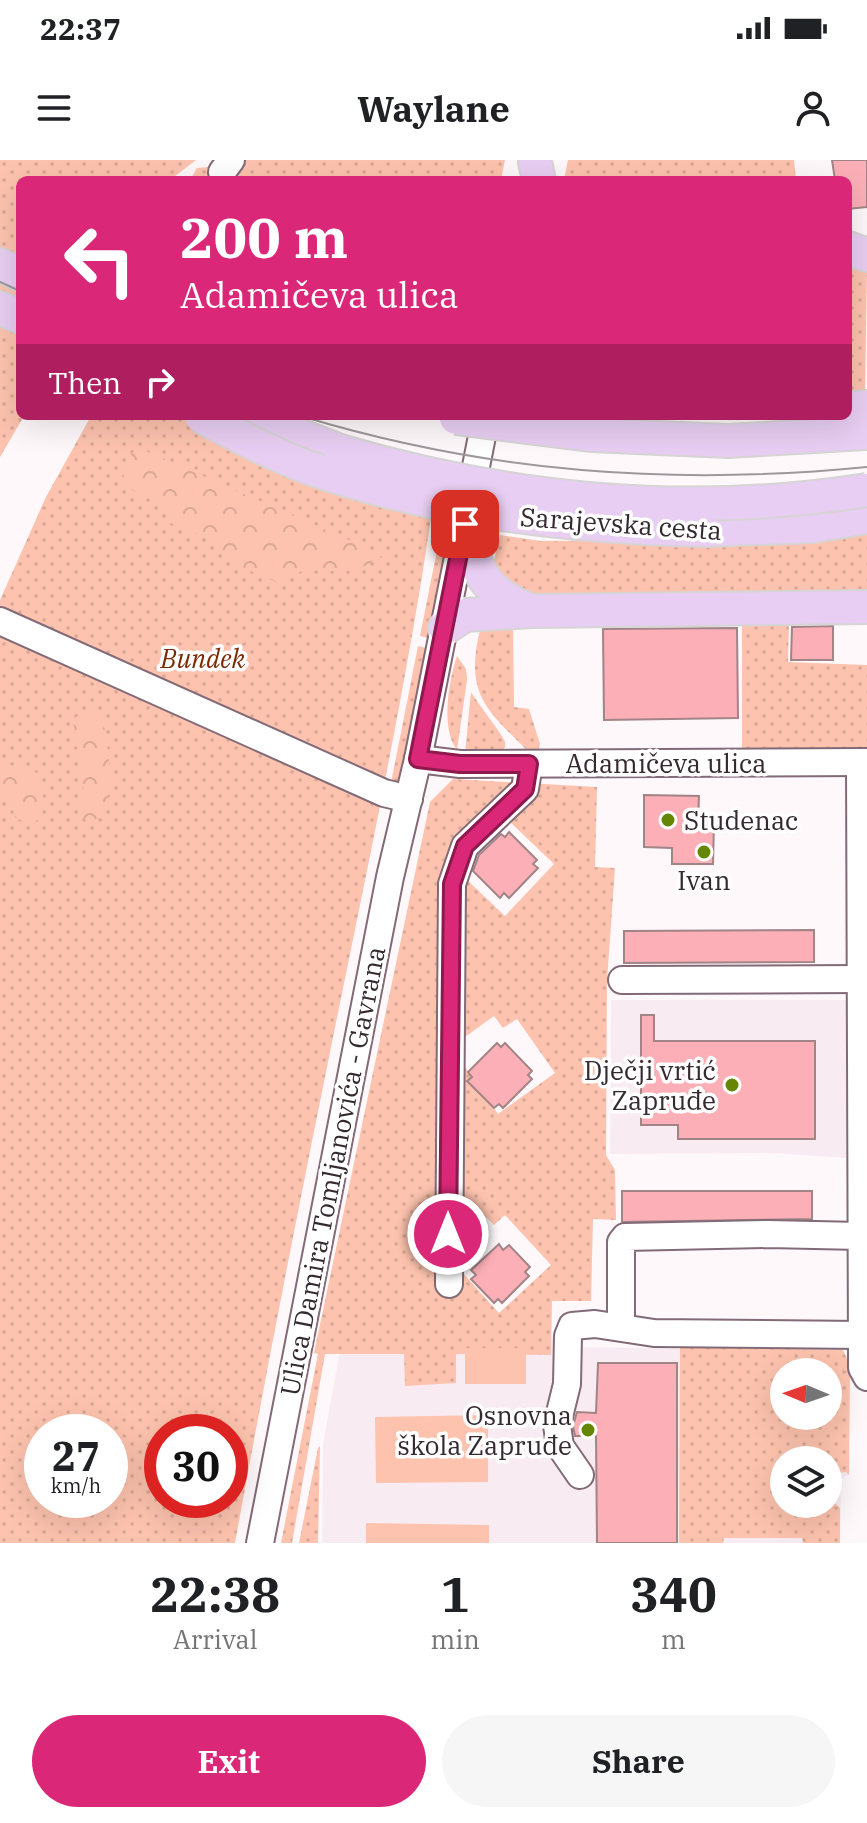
<!DOCTYPE html>
<html lang="en">
<head>
<meta charset="utf-8">
<style>
	:root { --surface:#fff; --page:#f6f6f6; --text:#202124; --muted:#757577; --accent:#db2777 }
	body { margin:0; font-family:"IBM Plex Serif",serif; background:var(--page); color:var(--text); height:100vh; display:flex; flex-direction:column; font-size:30px; white-space:nowrap }
	* { box-sizing:border-box; margin:0 }
	p { font-size:26px; color:var(--muted) }
	.icon { flex:none; width:44px; height:44px; fill:none; stroke:currentColor; stroke-width:2; stroke-linecap:round; stroke-linejoin:round }
	.map { position:relative; height:1383px; overflow:hidden }
	.drawer { display:flex; flex-direction:column; background:var(--surface); flex:1 }
	.drawer>* { flex:none }
	.guide { position:absolute; left:16px; top:16px; width:836px; height:244px; border-radius:12px; box-shadow:0 8px 32px #0002; background:#db2777; color:#fff; overflow:hidden }
	.needle { width:52px; rotate:272deg }
	.fabs { position:absolute; left:770px; top:1198px; display:grid; gap:16px }
	.fabs a { display:grid; place-items:center; width:72px; height:72px; border-radius:50%; background:var(--surface); box-shadow:0 8px 32px #0002; font-size:40px }
	.speed { position:absolute; left:24px; top:1254px; display:flex; gap:16px; font-size:40px; font-weight:700; text-align:center }
	.speed>* { display:grid; place-content:center; width:104px; height:104px; border-radius:50%; background:var(--surface); box-shadow:0 8px 32px #0002; line-height:1 }
	.speed small { font-size:20px; font-weight:400 }
	.speed .limit { border:12px solid #d22; background:#fff; color:#111 }
	.pin { position:absolute; display:grid; place-items:center; width:68px; height:68px; color:#fff; margin:-34px; border-radius:16px; box-shadow:0 4px 12px #0006 }
	.me { position:absolute; width:88px; margin:-44px; rotate:0deg; stroke-linejoin:round; filter:drop-shadow(0 0 6px #0008) }
	.turn { display:flex; align-items:center; gap:28px; height:168px; padding:0 32px; font-size:36px }
	.turn .icon { width:104px; height:104px; stroke-width:2.5 }
	.turn b { display:block; font-size:56px; line-height:68px }
	.then { display:flex; align-items:center; height:76px; padding:0 32px; background:#0003; gap:16px; font-size:30px }
	.eta { display:flex; justify-content:space-evenly; align-items:center; height:136px; text-align:center }
	.eta b { font-size:48px; font-weight:700; line-height:56px }
	.button { display:flex; gap:16px; margin-top:auto; padding:16px 32px }
	.button a { flex:1; height:92px; border-radius:48px; background:var(--accent); color:#fff; font-size:32px; font-weight:700; line-height:92px; text-align:center }
	.button a+a { background:var(--page); color:var(--text) }
	.status { display:flex; justify-content:space-between; align-items:center; height:56px; padding:0 40px; background:var(--surface); direction:ltr }
	.status svg { height:22px; fill:currentColor }
	header { display:flex; justify-content:space-between; align-items:center; height:104px; padding:0 32px; background:var(--surface); font-size:36px; font-weight:700 }
	.map>svg:first-child { display:block }
	.built { fill:#f9ebf2; fill-rule:evenodd }
	.grass { fill:url(#grass-dots); fill-rule:evenodd }
	.forest { fill:url(#forest-crowns) }
	.garden { fill:#fdc3ae }
	.building { fill:#fcafb6; stroke:#a18486; stroke-width:2 }
	.lines { fill:none; stroke-linecap:round; stroke-linejoin:round }
	.minor-casing { stroke:#826a77; stroke-width:30 }
	.major-casing { stroke:#d6d4d5; stroke-width:36 }
	.minor { stroke:#fff; stroke-width:26 }
	.major { stroke:#e8cef2; stroke-width:32 }
	.tram { stroke:#9e979b; stroke-width:2 }
	.major-bridge-casing { stroke:#d6d4d5; stroke-width:36; stroke-linecap:butt }
	.major-bridge { stroke:#e8cef2; stroke-width:32 }
	.route-casing { stroke:#8e194d; stroke-width:20 }
	.route { stroke:#db2777; stroke-width:14 }
	.poi-dot { fill:#648602; stroke:#fff; stroke-width:3 }
	.labels { text-anchor:middle; dominant-baseline:central; stroke-width:7; stroke-linejoin:round; paint-order:stroke }
	.street-label { font-size:26px; fill:#33292f; stroke:#fff }
	.park-label { font-size:26px; font-style:italic; fill:#7b2a03; stroke:#fff }
	.poi-label { font-size:26px; fill:#33292f; stroke:#fff; text-anchor:end }
</style>
</head>
<body>
<div class="status"><b>22:37</b><svg viewBox="0 0 49 12"><path d="M0 12V9h3v3zM5 12V6h3v6zM10 12V3h3v9zM15 12V0h3v12zM26 1h20v11H26zM47 4h2v5h-2z"/></svg></div>
<header><svg class="icon" aria-label="menu" viewBox="0 0 24 24"><path d="M4 6h16M4 12h16M4 18h16"/></svg>Waylane<svg class="icon" aria-label="person" viewBox="0 0 24 24"><circle cx="12" cy="8" r="4"/><path d="M4 21q1-7 8-7t8 7"/></svg></header>
<div class="map">
<svg width="867" height="1383" viewBox="0 0 867 1383">
	<defs>
		<pattern id="grass-dots" width="8" height="8" patternUnits="userSpaceOnUse" patternTransform="scale(2)"><rect width="8" height="8" fill="#fdc3ae"/><path d="M2 2h.1M6 6h.1" fill="none" stroke="#d9a896" stroke-width="1.8" stroke-linecap="round"/></pattern>
		<pattern id="forest-crowns" width="20" height="18" patternUnits="userSpaceOnUse" patternTransform="scale(2)"><rect width="20" height="18" fill="#fdc3ae"/><path d="M2 6a3 3 0 1 1 6 0M12 15a3 3 0 1 1 6 0" fill="none" stroke="#d9a896"/></pattern>
	</defs>
	<rect width="100%" height="100%" fill="#fef8fb"/>
	<!-- built -->
	<g class="built">
		<polygon points="611,840 854,840 855,991 846,998 772,993 610,994"/>
		<path d="M349,1141L549,1173L559,1187L843,1190L849,1315L841,1319L840,1383H322L323,1284ZM784,1212H828V1256H784ZM784,1300H828V1344H784Z"/>
	</g>
	<!-- grass -->
	<g class="grass">
		<polygon points="0,0 196,0 170,20 20,20 20,256 24,256 0,297"/>
		<polygon points="245,0 505,0 501,20 190,20 197,8 242,4"/>
		<polygon points="568,0 794,0 796,20 564,20"/>
		<polygon points="848,100 867,107 865,231 848,231"/>
		<path d="M91,256H179L432,352C408,515 374,676 341,838C304,1019 268,1201 235,1383H0V440L46,337ZM42,1272H110V1340H42ZM162,1272H230V1340H162Z"/>
		<polygon points="442,365 449,366 428,478 420,476"/>
		<polygon points="867,372 867,434 522,439 491,413 500,375 541,381 798,379"/>
		<polygon points="742,461 789,461 788,502 867,505 867,588 742,589"/>
		<path d="M513,465L514,547L529,549L540,584L538,591H528C485,549 465,533 480,470Z"/>
		<polygon points="418,486 426,488 399,621 391,623"/>
		<path d="M457,496L466,509L467,520L457,590C440,568 449,520 457,496Z"/>
		<path d="M471,532C476,541 505,578 505,582C506,588 503,590 500,594H465Z"/>
		<path d="M453,619L597,627L595,707L615,708L607,821L606,995L615,1010L616,1060L593,1059L591,1141H552L551,1195L456,1194V1223L405,1226L404,1194H325L292,1383H281L318,1194L314,1193L430,642ZM483,658H506L554,704L505,756L445,699ZM494,856L503,868L517,859L555,913L498,954L451,887ZM482,1053L494,1065L505,1055L551,1105L499,1153L442,1090Z"/>
		<path d="M680,1187L843,1190L850,1205L849,1315L846,1312L837,1313L833,1318H828V1300H784V1344H828V1341H833L840,1348V1383H803L802,1378H724L723,1383H679ZM784,1212H828V1256H784Z"/>
		<polygon points="320,1286 318,1383 299,1383 318,1288"/>
	</g>
	<!-- forest -->
	<g class="forest">
		<polygon points="137,287 383,395 368,405 349,411 304,410 279,423 246,409 202,376 172,364 157,343 123,325 125,303"/>
		<path d="M80,554H102C106,582 123,647 91,662L80,658L83,630L73,560Z"/>
		<polygon points="6,605 24,607 39,614 43,628 42,658 29,664 16,658 12,646 0,634 0,609"/>
	</g>
	<!-- garden -->
	<g class="garden">
		<rect x="465" y="1188" width="61" height="36"/>
		<polygon points="488,1255 488,1322 376,1323 375,1257"/>
		<polygon points="366,1363 489,1365 489,1383 366,1383"/>
	</g>
	<!-- building -->
	<g class="building">
		<polygon points="832,0 867,0 867,47 848,49 848,20 835,20"/>
		<polygon points="833,466 833,500 791,500 792,467"/>
		<polygon points="737,468 738,558 604,560 603,469"/>
		<polygon points="644,635 699,636 698,662 714,663 713,704 672,704 672,688 644,687"/>
		<polygon points="509,672 537,700 533,704 538,708 509,738 504,733 500,738 473,711 479,695 501,674 505,677"/>
		<polygon points="814,770 814,802 624,803 624,771"/>
		<polygon points="641,855 654,855 654,881 815,881 815,979 678,979 678,965 641,965"/>
		<polygon points="497,883 501,887 505,883 532,911 528,915 532,919 503,948 499,944 494,948 467,921 472,917 468,912"/>
		<polygon points="622,1031 812,1031 812,1059 622,1062"/>
		<polygon points="499,1084 503,1090 509,1085 530,1107 525,1112 529,1116 502,1143 498,1139 494,1143 471,1119 476,1115 471,1110"/>
		<polygon points="598,1203 677,1203 677,1383 597,1383 596,1276 575,1276 573,1266 577,1252 596,1253"/>
	</g>
	<g class="lines">
		<!-- minor casing -->
		<g class="minor-casing">
			<g id="minor">
				<polyline points="222,12 231,0"/>
				<polyline points="0,461 384,633 409,639"/>
				<polyline points="418,599 460,604 867,602"/>
				<polyline points="860,602 862,1194 862,1208 867,1217"/>
				<polyline points="622,820 861,819"/>
				<polyline points="449,1124 452,724 465,686 525,629 529,604"/>
				<polyline points="621,1167 621,1082 625,1077 768,1074 861,1076"/>
				<polyline points="580,1315 560,1286 557,1265 567,1224 568,1176 572,1166 595,1164 654,1173 862,1175"/>
				<polyline points="260,1383 390,717 418,599 486,256"/>
			</g>
		</g>
		<!-- major casing -->
		<g class="major-casing">
			<g id="major">
				<polyline points="535,2 539,20"/>
				<polyline points="848,88 867,95"/>
				<polyline points="0,105 20,114"/>
				<polyline points="0,148 20,157"/>
				<polyline points="848,249 867,247"/>
				<polyline points="250,256 340,291"/>
				<polyline points="728,281 867,273"/>
				<path d="M465,364C475,411 484,433 532,451"/>
				<polyline points="704,370 813,366 867,357"/>
				<polyline points="445,468 465,455 532,451 867,447"/>
			</g>
		</g>
		<!-- minor -->
		<use href="#minor" class="minor"/>
		<!-- major -->
		<use href="#major" class="major"/>
		<!-- tram -->
		<g class="tram">
			<polyline points="0,122 20,131"/>
			<path d="M301,256C489,313 673,326 867,307"/>
		</g>
		<!-- major-bridge casing -->
		<g class="major-bridge-casing">
			<g id="major-bridge">
				<path d="M201,256C236,275 272,294 310,308C437,352 571,367 704,370"/>
				<polyline points="456,258 591,275 728,281"/>
				<path d="M340,291C511,341 690,358 867,330"/>
			</g>
		</g>
		<!-- major-bridge -->
		<use href="#major-bridge" class="major-bridge"/>
	</g>
	<g class="lines">
		<!-- route casing -->
		<g class="route-casing">
			<polyline id="route" points="448,1074 452,724 465,686 525,629 529,604 460,604 418,599 465,364"/>
		</g>
		<!-- route -->
		<use href="#route" class="route"/>
	</g>
	<!-- markers -->
	<g class="poi-dot">
		<circle cx="668" cy="660" r="8"/>
		<circle cx="704" cy="692" r="8"/>
		<circle cx="732" cy="925" r="8"/>
		<circle cx="588" cy="1270" r="8"/>
	</g>
	<g class="labels">
		<!-- street labels -->
		<g class="street-label">
			<text transform="translate(621 363) rotate(4)">Sarajevska cesta</text>
			<text x="666" y="603">Adamičeva ulica</text>
			<text transform="translate(332 1011) rotate(-79)">Ulica Damira Tomljanovića - Gavrana</text>
		</g>
		<!-- park labels -->
		<g class="park-label">
			<text x="203" y="498">Bundek</text>
		</g>
		<!-- poi labels -->
		<g class="poi-label">
			<text x="684" y="660" text-anchor="start">Studenac</text>
			<text x="704" y="720" text-anchor="middle">Ivan</text>
			<text x="716" y="910">Dječji vrtić<tspan x="716" dy="30">Zapruđe</tspan></text>
			<text x="572" y="1255">Osnovna<tspan x="572" dy="30">škola Zapruđe</tspan></text>
		</g>
	</g>
</svg>
<div class="fabs">
<a><svg class="needle" viewBox="-14 -14 28 28"><path d="M0-13l5 13h-10z" fill="#e53935"/><path d="M0 13l5-13h-10z" fill="#757577"/></svg></a>
<a><svg class="icon" aria-label="layers" viewBox="0 0 24 24"><path d="M12 4l9 5-9 5-9-5zM3 14l9 5 9-5"/></svg></a>
</div>
<div class="speed"><div>27<small>km/h</small></div><div class="limit">30</div></div>
<div class="pin" style="left:465px;top:364px;background:#d93025"><svg class="icon" aria-label="arrive" viewBox="0 0 24 24"><path d="M6 21V4h12l-3 4 3 4H6"/></svg></div>
<svg class="me" style="left:448px;top:1074px" viewBox="-20 -20 40 40"><circle r="17" fill="#db2777" stroke="#fff" stroke-width="3"/><path d="M0-11L8 9 0 5-8 9z" fill="#fff"/></svg>
<div class="guide">
<div class="turn"><svg class="icon" aria-label="left" viewBox="0 0 24 24"><path d="M17 20v-9H6M10 6l-5 5 5 5"/></svg><div><b>200 m</b>Adamičeva ulica</div></div>
<div class="then">Then<svg class="icon" aria-label="right" viewBox="0 0 24 24"><path d="M7 20v-9h11M14 6l5 5-5 5"/></svg></div>
</div>
</div>
<section class="drawer">
<div class="eta">
<div><b>22:38</b><p>Arrival</p></div>
<div><b>1</b><p>min</p></div>
<div><b>340</b><p>m</p></div>
</div>
<div class="button"><a>Exit</a><a>Share</a></div>
</section>
</body>
</html>
